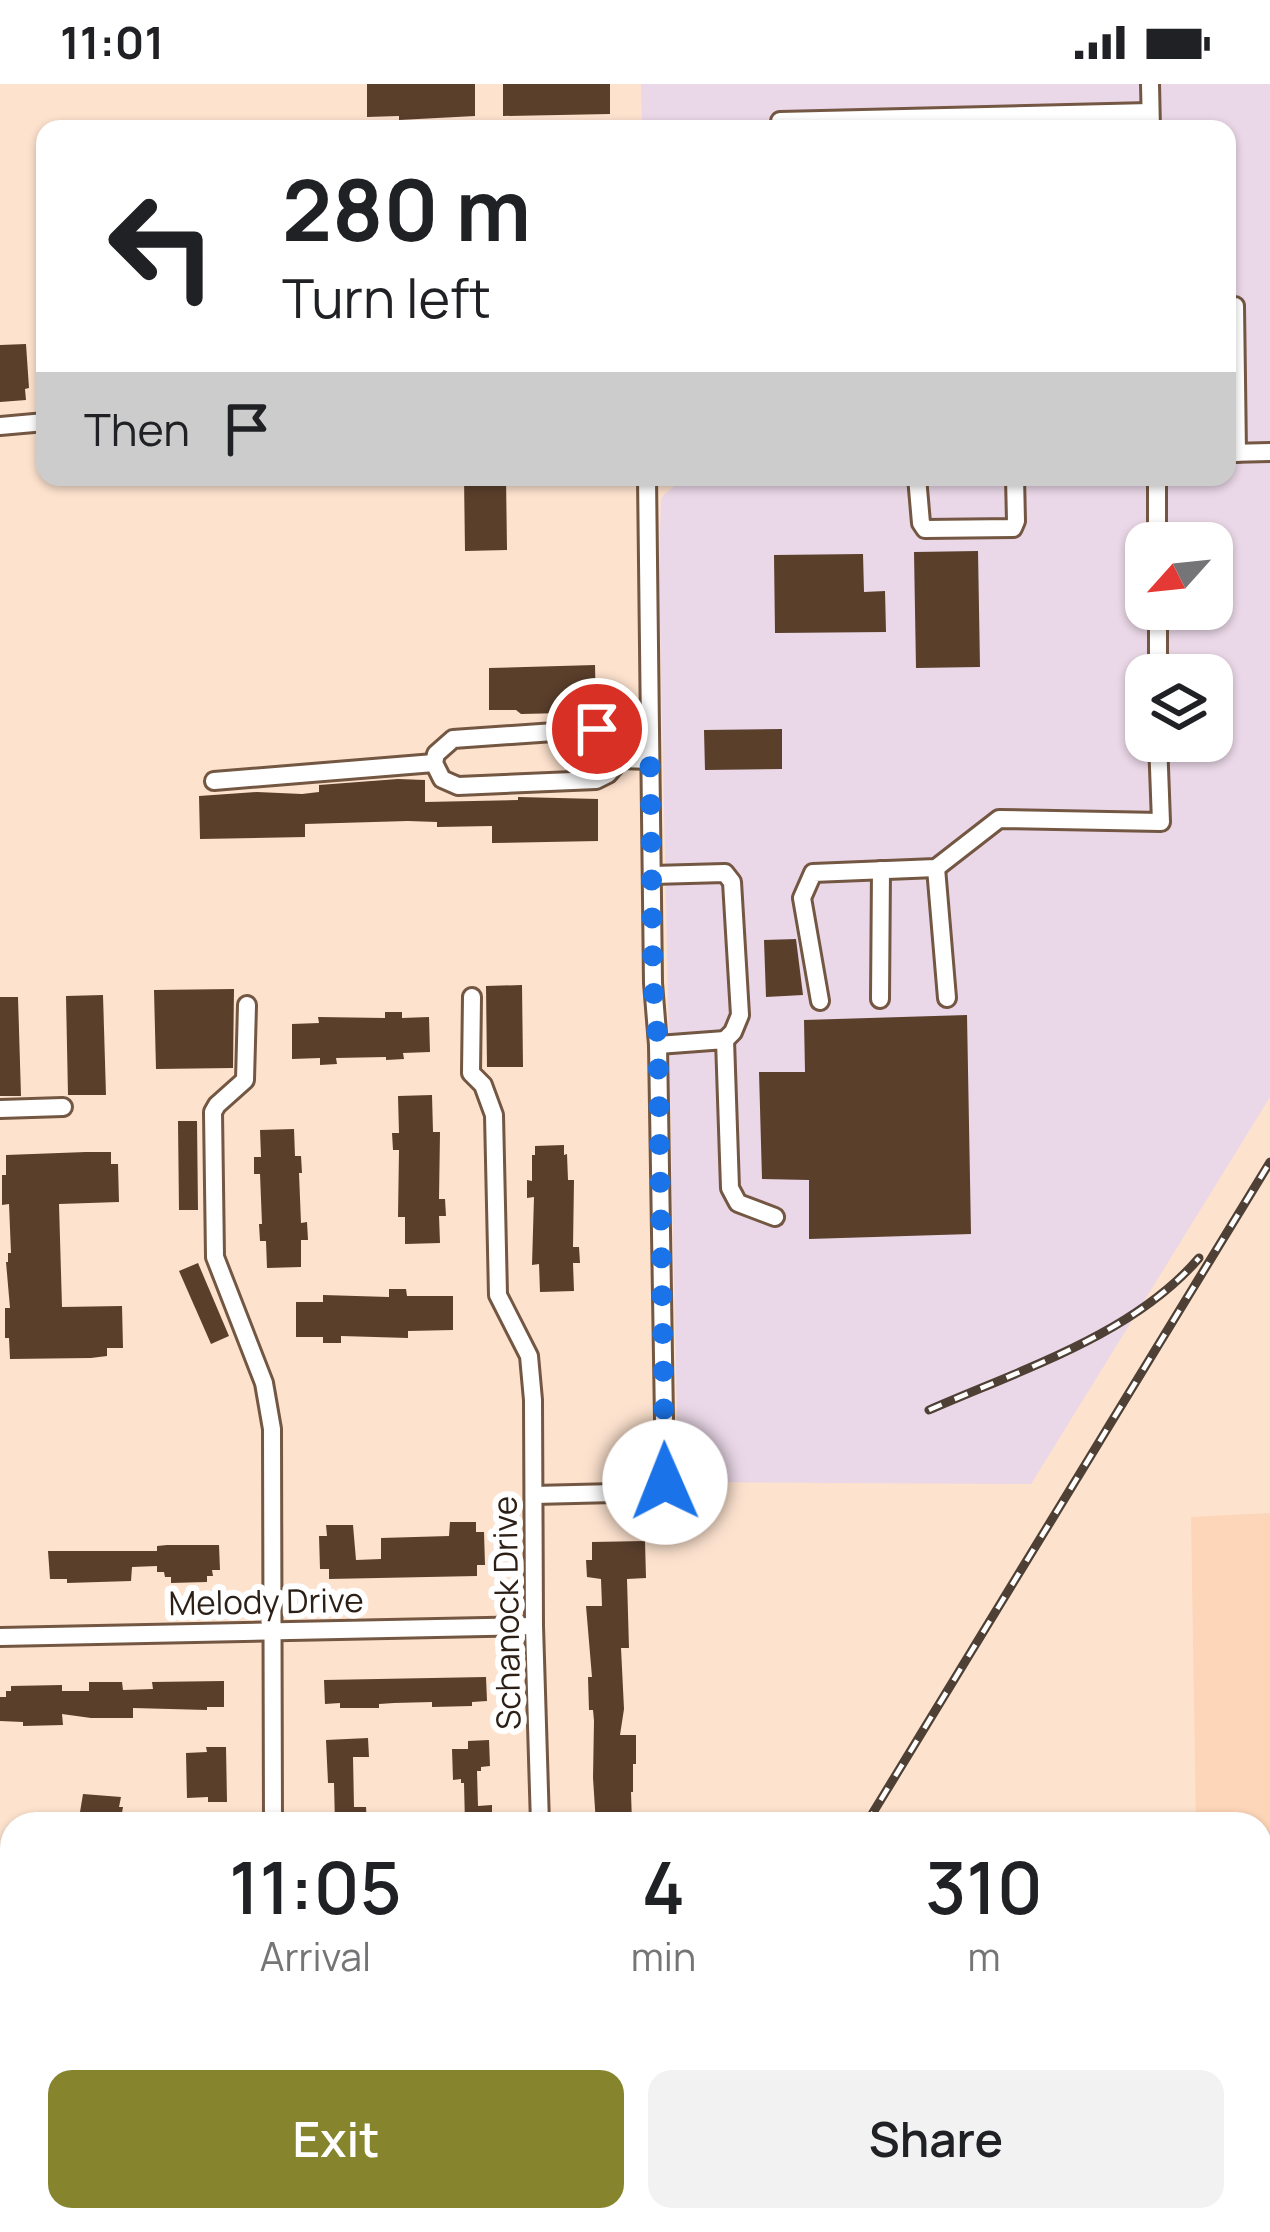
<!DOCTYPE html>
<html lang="en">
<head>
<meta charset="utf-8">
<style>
	:root { --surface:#fff; --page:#f2f2f2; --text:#202124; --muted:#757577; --accent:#86852e }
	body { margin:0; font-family:Manrope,sans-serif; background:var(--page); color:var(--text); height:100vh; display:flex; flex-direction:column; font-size:45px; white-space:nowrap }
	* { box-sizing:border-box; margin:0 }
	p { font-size:39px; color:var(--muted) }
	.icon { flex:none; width:66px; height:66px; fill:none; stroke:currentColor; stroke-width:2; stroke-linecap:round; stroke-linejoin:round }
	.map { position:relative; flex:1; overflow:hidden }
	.panel { position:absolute; left:0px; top:1728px; width:1272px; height:420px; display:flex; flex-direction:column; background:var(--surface); border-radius:36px 36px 0 0; box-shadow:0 3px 9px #0004 }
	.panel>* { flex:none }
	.banner { position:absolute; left:36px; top:36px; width:1200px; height:366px; border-radius:24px; box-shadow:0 3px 9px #0004; background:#fff; color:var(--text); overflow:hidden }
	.needle { width:78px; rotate:243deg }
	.tools { position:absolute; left:1125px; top:438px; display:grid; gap:24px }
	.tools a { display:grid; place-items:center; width:108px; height:108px; border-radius:24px; background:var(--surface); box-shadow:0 3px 9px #0004; font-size:60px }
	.pin { position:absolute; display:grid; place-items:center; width:102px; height:102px; color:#fff; margin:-51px; border:6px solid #fff; border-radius:50%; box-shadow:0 3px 12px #0007 }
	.me { position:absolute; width:132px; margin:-66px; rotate:359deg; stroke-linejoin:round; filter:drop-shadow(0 0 9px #0008) }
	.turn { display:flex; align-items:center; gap:42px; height:252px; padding:0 48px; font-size:54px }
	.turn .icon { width:156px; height:156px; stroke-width:2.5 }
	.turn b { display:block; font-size:84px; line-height:102px }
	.then { display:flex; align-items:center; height:114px; padding:0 48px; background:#0003; gap:24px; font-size:45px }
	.eta { display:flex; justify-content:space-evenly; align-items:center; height:204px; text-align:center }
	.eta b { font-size:72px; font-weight:600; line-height:84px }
	.action { display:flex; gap:24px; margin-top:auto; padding:24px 48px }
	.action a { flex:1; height:138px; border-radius:24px; background:var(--accent); color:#fff; font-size:48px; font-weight:600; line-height:138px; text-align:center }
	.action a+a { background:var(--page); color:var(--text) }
	.status { display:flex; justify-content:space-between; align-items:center; height:84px; padding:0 60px; background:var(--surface); direction:ltr }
	.status svg { height:33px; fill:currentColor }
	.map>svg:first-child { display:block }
	.commercial { fill:#ead7e7; fill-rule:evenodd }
	.built { fill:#fdd5b8 }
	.building { fill:#5a3f2b }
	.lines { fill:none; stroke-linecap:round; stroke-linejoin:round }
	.minor-casing { stroke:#735742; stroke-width:22 }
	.minor { stroke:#fff; stroke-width:16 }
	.rail-casing { stroke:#4e4035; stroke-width:9 }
	.rail { stroke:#fff; stroke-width:4.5; stroke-dasharray:14; stroke-linecap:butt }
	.route { stroke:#1a73e8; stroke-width:21; stroke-dasharray:0 37.8 }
	.labels { text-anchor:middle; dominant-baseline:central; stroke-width:12; stroke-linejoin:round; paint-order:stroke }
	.street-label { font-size:33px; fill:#2b1f16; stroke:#fff }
</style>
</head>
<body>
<div class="status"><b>11:01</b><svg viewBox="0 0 49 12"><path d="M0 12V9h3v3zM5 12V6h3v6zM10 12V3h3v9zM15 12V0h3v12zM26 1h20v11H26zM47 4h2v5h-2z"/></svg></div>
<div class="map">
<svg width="1270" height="2148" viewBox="0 0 1270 2148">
	<rect width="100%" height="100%" fill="#fde2ce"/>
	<!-- commercial -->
	<path class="commercial" d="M641,0H1270V1013L1031,1400L676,1398L677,1333L659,489L661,414L675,401L696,399L697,393H1227V45H642ZM1146,459H1212V525H1146ZM1146,591H1212V657H1146Z"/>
	<!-- built -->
	<polygon class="built" points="1270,1429 1270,2148 1204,2148 1204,2136 1260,2136 1260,1740 1196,1740 1191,1433"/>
	<!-- building -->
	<g class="building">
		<polygon points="367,0 475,0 475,32 399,36 399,32 367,33"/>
		<polygon points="503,0 610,0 610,30 503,32"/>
		<polygon points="26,260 29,304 25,305 26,316 0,318 0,261"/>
		<polygon points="464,393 506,393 507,466 465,467"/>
		<polygon points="978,467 980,583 916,584 914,468"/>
		<polygon points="863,470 864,508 885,507 886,548 775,549 774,471"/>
		<polygon points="595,581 596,624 569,624 565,629 521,630 516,626 489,626 489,584"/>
		<polygon points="782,645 782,685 705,686 704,646"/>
		<polygon points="398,695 425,696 425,718 518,716 518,713 598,715 598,757 492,759 492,742 437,743 437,738 408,737 305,740 305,753 200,755 199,712 257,708 302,710 319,708 319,701"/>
		<polygon points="796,855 803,911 766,913 764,856"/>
		<polygon points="522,901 523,983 487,983 486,902"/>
		<polygon points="234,905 233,984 156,985 154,906"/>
		<polygon points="103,911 106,1011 68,1011 66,912"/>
		<polygon points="0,913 18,913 21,1012 0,1012"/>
		<polygon points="385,928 402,928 402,934 429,933 430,968 403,969 404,975 386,976 386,973 336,974 337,980 320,981 320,974 292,975 292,940 319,939 318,933 385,934"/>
		<polygon points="967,931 971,1150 809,1155 809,1096 762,1095 759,988 805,988 804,936"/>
		<polygon points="432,1011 433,1048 440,1048 439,1115 445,1115 446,1132 439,1132 440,1159 405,1160 405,1133 398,1133 399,1066 393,1066 392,1049 399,1049 398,1012"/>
		<polygon points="178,1037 197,1037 198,1126 179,1126"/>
		<polygon points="294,1045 295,1072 301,1072 302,1089 299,1089 301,1139 307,1138 308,1156 301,1156 301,1183 267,1184 266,1157 260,1157 259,1140 262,1140 260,1090 254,1090 254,1073 261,1073 260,1046"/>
		<polygon points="564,1061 564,1071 567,1070 568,1096 574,1096 573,1163 579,1163 580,1179 573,1179 574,1207 540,1208 539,1180 532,1181 534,1113 527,1114 527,1096 532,1097 532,1071 535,1071 535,1062"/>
		<polygon points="86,1068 111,1068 111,1080 118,1080 119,1118 59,1120 62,1223 122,1222 123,1264 107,1264 107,1272 91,1274 10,1275 9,1254 5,1254 5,1224 10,1224 6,1178 8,1178 8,1169 11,1169 9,1120 2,1121 2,1091 6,1091 6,1071"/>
		<polygon points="198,1179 229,1252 211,1260 179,1187"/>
		<polygon points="389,1205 406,1205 407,1212 453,1212 453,1246 408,1247 408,1254 341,1252 341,1259 323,1259 323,1253 296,1253 296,1218 323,1218 323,1211 389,1213"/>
		<polygon points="450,1438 476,1438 476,1448 484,1448 485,1481 477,1481 477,1492 329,1495 329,1485 320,1485 319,1452 327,1452 326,1441 353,1441 356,1476 381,1475 381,1454 449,1452"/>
		<polygon points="645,1457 646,1494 627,1495 629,1564 621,1564 624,1625 620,1651 636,1651 636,1680 633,1680 633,1708 631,1708 632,1740 596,1740 593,1694 594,1637 593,1626 589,1626 588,1593 592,1593 586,1522 602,1522 601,1495 587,1493 586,1476 592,1476 592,1458"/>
		<polygon points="167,1461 219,1461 220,1486 212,1486 213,1492 207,1492 207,1498 171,1499 171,1493 165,1493 164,1488 157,1488 157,1482 132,1483 131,1497 67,1499 67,1495 50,1495 48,1467 157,1467 157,1462"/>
		<polygon points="486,1593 487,1617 472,1618 472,1622 432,1623 432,1618 394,1619 379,1620 379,1624 340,1624 340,1619 325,1620 324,1596"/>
		<polygon points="224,1597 224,1623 207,1623 207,1626 133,1624 133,1634 91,1634 62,1630 63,1641 23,1642 23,1638 0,1637 0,1613 6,1613 6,1607 11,1607 11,1602 62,1601 62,1607 89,1607 89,1598 122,1598 123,1606 153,1605 152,1598"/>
		<polygon points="368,1654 369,1673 353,1673 354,1723 366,1723 367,1740 335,1740 334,1699 328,1699 326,1656"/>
		<polygon points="489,1656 490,1682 481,1683 481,1687 477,1687 478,1722 492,1721 492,1740 465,1740 464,1699 461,1699 461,1695 453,1696 452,1665 468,1665 468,1657"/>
		<polygon points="206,1663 226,1663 227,1718 208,1718 208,1713 187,1714 186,1669 207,1668"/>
		<polygon points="83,1710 121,1713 119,1723 123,1723 120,1740 78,1740"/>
	</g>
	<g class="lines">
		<!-- minor casing -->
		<g class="minor-casing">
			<g id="minor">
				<polyline points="1150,0 1151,45"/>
				<polyline points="780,37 1150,28"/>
				<polyline points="1235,222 1237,369"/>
				<polyline points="0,342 45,338"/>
				<polyline points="1229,369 1270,368"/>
				<polyline points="917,393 921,439 925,445 1013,444 1016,437 1015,393"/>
				<polyline points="1157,393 1157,459"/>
				<polyline points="1158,525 1158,591"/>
				<polyline points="621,675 610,653 597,645 453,655 436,670 434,679 442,695 458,702 596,696 608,690 621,675 650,676"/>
				<polyline points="214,697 434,679"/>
				<polyline points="936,784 947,914"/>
				<polyline points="653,791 725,789 732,798 740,931 733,948 725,956"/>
				<polyline points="472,913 471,989 483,1001 494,1031 498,1211 529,1272 533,1316 534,1542 540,1740"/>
				<polyline points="880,915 881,786"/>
				<polyline points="820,917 802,814 813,789 936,784 999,735 1161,738 1158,657"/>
				<polyline points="247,921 245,996 217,1021 213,1028 215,1173 264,1299 272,1345 273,1740"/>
				<polyline points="658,961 725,956 730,1104 738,1119 775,1133"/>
				<polyline points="0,1025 63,1023"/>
				<polyline points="534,1411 656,1408 665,1398 658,961 653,899 647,393"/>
				<polyline points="0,1553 534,1542"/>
				<polyline points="0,2087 12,2095"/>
				<polyline points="82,2136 102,2148"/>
				<polyline points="360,2148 368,2136"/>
				<polyline points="702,2148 704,2136"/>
			</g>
		</g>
		<!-- minor -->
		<use href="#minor" class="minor"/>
		<!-- rail casing -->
		<g class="rail-casing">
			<g id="rail">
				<path d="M929,1326C1020,1286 1133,1251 1199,1174"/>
				<polyline points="866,1740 1270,1078"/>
				<polyline points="616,2148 624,2136"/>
			</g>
		</g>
		<!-- rail -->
		<use href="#rail" class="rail"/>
	</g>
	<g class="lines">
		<!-- route -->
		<polyline class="route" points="597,645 610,653 621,675 650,676 653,899 658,961 665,1398"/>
	</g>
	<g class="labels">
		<!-- street labels -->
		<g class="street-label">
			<text transform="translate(266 1517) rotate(-1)">Melody Drive</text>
			<text transform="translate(506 1529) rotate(-91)">Schanock Drive</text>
		</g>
	</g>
</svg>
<div class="tools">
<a><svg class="needle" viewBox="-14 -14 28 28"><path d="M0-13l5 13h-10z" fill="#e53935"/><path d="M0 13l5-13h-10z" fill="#757577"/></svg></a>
<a><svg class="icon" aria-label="layers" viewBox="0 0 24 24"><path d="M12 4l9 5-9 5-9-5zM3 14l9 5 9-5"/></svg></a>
</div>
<div class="pin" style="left:597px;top:645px;background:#d93025"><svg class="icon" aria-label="arrive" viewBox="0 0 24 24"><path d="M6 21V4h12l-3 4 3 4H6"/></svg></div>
<svg class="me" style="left:665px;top:1398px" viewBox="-20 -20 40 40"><circle r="19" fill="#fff"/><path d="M0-13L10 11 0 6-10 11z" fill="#1a73e8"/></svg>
<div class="banner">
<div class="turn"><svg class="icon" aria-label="left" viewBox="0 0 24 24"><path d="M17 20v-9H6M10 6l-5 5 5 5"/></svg><div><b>280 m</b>Turn left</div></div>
<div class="then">Then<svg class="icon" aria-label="arrive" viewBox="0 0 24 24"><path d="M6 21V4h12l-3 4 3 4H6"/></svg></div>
</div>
<section class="panel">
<div class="eta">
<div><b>11:05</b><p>Arrival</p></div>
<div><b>4</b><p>min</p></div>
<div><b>310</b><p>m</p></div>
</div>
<div class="action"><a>Exit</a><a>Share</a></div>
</section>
</div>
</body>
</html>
